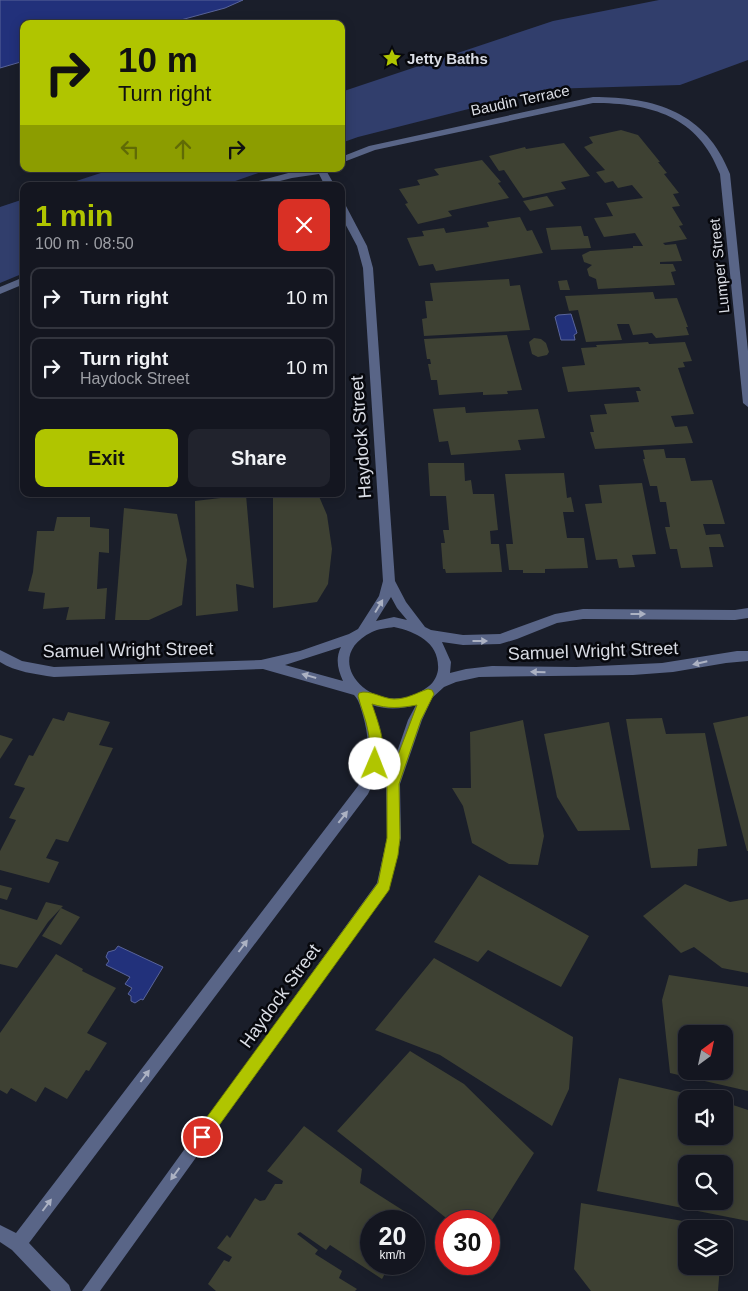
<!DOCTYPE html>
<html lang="en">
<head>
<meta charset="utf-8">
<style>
	:root { --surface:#141620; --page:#21232d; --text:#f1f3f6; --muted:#9d9fa5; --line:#33353e; --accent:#b0c500 }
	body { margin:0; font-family:Arial,sans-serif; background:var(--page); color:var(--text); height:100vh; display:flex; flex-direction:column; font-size:19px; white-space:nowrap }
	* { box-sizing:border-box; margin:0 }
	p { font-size:16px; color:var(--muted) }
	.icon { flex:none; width:28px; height:28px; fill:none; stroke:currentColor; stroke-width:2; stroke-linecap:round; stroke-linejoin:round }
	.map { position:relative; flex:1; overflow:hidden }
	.side { position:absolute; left:20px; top:182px; width:325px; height:315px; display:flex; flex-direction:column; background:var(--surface); border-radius:10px; box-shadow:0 2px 12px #0003,0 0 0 1px var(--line) }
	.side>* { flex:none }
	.top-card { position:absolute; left:20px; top:20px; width:325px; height:152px; border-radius:10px; box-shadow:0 2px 12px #0003,0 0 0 1px var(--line); background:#b0c500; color:#111; overflow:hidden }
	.needle { width:32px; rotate:33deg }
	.buttons { position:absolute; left:678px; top:1025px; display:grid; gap:10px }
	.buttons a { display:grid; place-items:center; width:55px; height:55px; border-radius:10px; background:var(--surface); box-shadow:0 2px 12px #0003,0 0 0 1px var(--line); font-size:25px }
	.speed { position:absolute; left:360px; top:1210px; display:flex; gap:10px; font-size:25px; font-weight:700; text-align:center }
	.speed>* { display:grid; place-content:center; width:65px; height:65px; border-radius:50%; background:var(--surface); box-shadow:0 2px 12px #0003,0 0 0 1px var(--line); line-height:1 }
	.speed small { font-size:12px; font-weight:400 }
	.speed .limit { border:8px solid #d22; background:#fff; color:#111 }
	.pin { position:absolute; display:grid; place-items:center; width:42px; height:42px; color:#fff; margin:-21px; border:2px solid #fff; border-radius:50%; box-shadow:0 1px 5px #0007 }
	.me { position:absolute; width:55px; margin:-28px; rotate:1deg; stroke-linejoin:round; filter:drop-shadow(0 0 4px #0008) }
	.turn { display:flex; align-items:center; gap:18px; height:105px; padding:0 15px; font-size:22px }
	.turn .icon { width:65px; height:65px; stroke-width:2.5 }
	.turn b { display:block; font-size:35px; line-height:42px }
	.lanes { display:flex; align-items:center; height:48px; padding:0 15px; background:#0003; justify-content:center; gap:25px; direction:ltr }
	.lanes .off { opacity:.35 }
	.round { display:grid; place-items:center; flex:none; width:52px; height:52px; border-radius:10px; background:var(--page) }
	.headline { display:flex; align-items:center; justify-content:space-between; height:85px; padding:0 15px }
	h1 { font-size:30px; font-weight:600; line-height:38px; color:var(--accent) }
	.button { display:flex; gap:10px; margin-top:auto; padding:10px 15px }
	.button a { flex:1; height:58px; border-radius:10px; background:var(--accent); color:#111; font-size:20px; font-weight:600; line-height:58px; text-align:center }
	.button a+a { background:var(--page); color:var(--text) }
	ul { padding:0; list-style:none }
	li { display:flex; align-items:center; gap:15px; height:62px; margin:0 10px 8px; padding:0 5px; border:2px solid var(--line); border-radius:10px }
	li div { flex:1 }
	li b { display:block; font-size:19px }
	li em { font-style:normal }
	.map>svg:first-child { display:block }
	.green { fill:#313e6c }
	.water { fill:#22317b; stroke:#59649a }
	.building { fill:#3e4133; fill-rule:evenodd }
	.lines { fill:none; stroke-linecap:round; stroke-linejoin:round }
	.minor { fill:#596587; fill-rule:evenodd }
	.oneway { fill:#acb2c3 }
	.route { fill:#b0c500; stroke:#728000 }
	.labels { text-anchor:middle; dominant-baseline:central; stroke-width:5; stroke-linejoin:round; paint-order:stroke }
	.far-poi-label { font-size:15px; font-weight:bold; fill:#d9dce4; stroke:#07080d; text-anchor:start }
	.far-street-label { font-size:15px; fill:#d9dce4; stroke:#07080d }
	.street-label { font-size:18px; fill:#d9dce4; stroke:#07080d }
</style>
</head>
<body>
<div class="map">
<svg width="748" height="1291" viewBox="0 0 748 1291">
	<rect width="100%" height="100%" fill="#1a1e2a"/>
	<!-- green -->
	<g class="green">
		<polygon points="659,0 748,0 748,60 680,85 547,89 358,137 341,143 341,92 553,21"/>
		<polygon points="113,169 270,169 221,186 61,186"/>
		<polygon points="24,199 24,273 0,283 0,207"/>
	</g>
	<!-- water -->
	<g class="water">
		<polygon points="0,0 243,0 225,8 166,24 24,24 24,61 0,68"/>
		<polygon points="571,314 577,333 574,335 575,340 561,340 555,317 558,315"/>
		<polygon points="118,946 163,967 143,1000 141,999 135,1003 131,1001 131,996 128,994 132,988 125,984 130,977 106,965 109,961 106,957 108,952 115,950"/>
	</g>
	<!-- building -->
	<g class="building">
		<polygon points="621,130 638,135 660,162 658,162 667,173 664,174 679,193 673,194 680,206 672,207 683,225 679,226 687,239 663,243 665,245 676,244 682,261 660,262 660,264 673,264 676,271 671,272 675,285 598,289 596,279 589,276 587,269 592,265 584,262 582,255 590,251 633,248 633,246 643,246 635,233 604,237 594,218 613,216 606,203 643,198 632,185 618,188 613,181 605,183 596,172 605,170 584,147 593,143 589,137"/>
		<polygon points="564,143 590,176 561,182 566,189 523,198 504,170 499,171 489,156 525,147 526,149"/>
		<polygon points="482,160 501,182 498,183 509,198 448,211 452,216 418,224 405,204 408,203 399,189 420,185 417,180 439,175 434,169"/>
		<polygon points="547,196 554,206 530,211 523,201"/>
		<polygon points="520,217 527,231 532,230 543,253 436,271 433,264 419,266 407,238 424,236 422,231 444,228 446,233 489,227 487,222"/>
		<polygon points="581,226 584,236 588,236 591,248 551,250 546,228"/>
		<polygon points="509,279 510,286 520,285 530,330 424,336 422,319 427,318 425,301 433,301 430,283"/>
		<polygon points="567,280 570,290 560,290 558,281"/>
		<polygon points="653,292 655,299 677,298 688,327 686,327 689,335 656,338 652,333 633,335 629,324 617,324 622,340 586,342 578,310 569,311 565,296"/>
		<polygon points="507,335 522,390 507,391 508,394 483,395 483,392 439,395 437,380 431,380 428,364 431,364 430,359 427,359 424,339"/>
		<polygon points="534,338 541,339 546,343 549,352 547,355 538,357 532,354 529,342"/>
		<polygon points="648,342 649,344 685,342 692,361 683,362 685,367 678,368 694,414 671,416 675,427 687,426 693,443 595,449 590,432 594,432 590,415 607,414 604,404 639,402 636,391 641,391 639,387 568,392 562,367 585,365 581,348 597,347 596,345"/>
		<polygon points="465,407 466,413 538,409 545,438 518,440 521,450 451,455 448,441 439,442 433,409"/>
		<polygon points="664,449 666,458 685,458 691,481 712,480 725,524 703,524 706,535 720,534 724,547 709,547 713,567 681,568 677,549 670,549 665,527 670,527 666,502 660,502 657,486 650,486 643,459 645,459 643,450"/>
		<polygon points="428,463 464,463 465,481 471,480 473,494 494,494 498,530 490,531 491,544 499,544 502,572 446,573 445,569 443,569 441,543 445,543 443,530 449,530 446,496 430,496"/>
		<polygon points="564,473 567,498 571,497 574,512 563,512 567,538 584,538 588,568 545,569 545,573 523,573 523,570 509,570 506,544 513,544 505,474"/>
		<polygon points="642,483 656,554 632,555 635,567 619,568 617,559 596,560 585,504 602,503 599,485"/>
		<polygon points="273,494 318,494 327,515 332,549 328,584 317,602 273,608"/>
		<polygon points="246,495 254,588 236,584 238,611 196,616 195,501"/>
		<polygon points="124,508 177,514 187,560 182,605 149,620 115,620"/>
		<polygon points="57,517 90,517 90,527 109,529 109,553 99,552 97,589 107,588 105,619 66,620 69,607 43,609 45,593 28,591 33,572 37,531 54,531"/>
		<polygon points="68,712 110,722 99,745 113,748 68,842 56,839 46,858 59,862 49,883 0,870 0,851 16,820 9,818 25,788 14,785 29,755 33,756 53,718 64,721"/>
		<polygon points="748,716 748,851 747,851 713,723"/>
		<polygon points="662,718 666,734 705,733 727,846 698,849 697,866 651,868 626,719"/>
		<polygon points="523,720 544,836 538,865 509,864 472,843 463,806 452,788 471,788 470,732"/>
		<polygon points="609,722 630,830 578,831 557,797 544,734"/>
		<polygon points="0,735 13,739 0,759"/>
		<polygon points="479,875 589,936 561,987 488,950 478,962 434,942"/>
		<polygon points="685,884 730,902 748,899 748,973 722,968 694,947 681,953 643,916"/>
		<polygon points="0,885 12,888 7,900 0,898"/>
		<polygon points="46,902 63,906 61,908 80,917 61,945 42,936 61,908 48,922 17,968 0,964 0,909 37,920"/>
		<polygon points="56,954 83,969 82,971 116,988 87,1033 107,1043 89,1071 86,1070 67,1099 45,1087 36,1102 11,1088 7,1094 0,1090 0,1033"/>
		<polygon points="434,958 573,1037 569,1089 552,1126 440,1055 375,1030"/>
		<path d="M669,975L748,987V1091L670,1073L662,1000ZM686,1034H724V1071H686Z"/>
		<polygon points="410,1051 464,1084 534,1153 489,1225 489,1221 450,1221 337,1131"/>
		<path d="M619,1078L706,1098L686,1099V1136H724V1102L748,1110V1221L597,1191ZM686,1164H724V1201H686Z"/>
		<polygon points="304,1126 362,1169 360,1183 415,1218 413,1221 371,1221 371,1264 390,1264 382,1279 330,1245 326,1250 300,1232 297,1234 318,1250 315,1254 342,1271 339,1278 357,1289 355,1291 216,1291 208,1284 224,1260 229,1262 232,1257 217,1248 227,1235 230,1238 255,1198 260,1201 265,1200 275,1184 282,1184 283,1181 267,1171"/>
		<polygon points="581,1203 694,1223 702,1229 686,1229 686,1266 720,1266 718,1291 591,1291 574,1269"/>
	</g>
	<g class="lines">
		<!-- minor -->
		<g class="minor">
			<path d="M593,97C655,97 706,112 730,174L748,351V407L743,403L720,174C698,116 651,103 593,103L375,150L341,163V157L369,146Z"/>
			<polygon points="318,169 330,169 327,172 335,186 325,186 319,174 292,178 260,186 245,186 247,184 292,172"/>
			<path d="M341,203L346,206L367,246L373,268L395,581L406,602L425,627L431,630L463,635L500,634L555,614L583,609L735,610L748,608V618L735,620L583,619L557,623L517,639L500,644L463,645L442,642L451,662L450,673L466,669L492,666L576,667L662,663L737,651H748V661L726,663L673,672L633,675L479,677L456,682L444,687L432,698L422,720L400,784L401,838L389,889L100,1291H82L377,883L387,838L386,784L408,720L416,705C402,709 386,710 372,705C384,740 385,760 368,794L29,1243L69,1285L71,1291H51L12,1250L0,1242V1225L16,1233L358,786C371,761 370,739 362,712C360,706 359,700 354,695L263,669L54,677C35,674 16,672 0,662V650L22,661L54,667L261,660L300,651L349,634L358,629L379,596L383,581L363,268L357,246L341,216ZM391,597L397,608L407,620L394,617L376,621ZM394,627C417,632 440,643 438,670C437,676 434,682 429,686C379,726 314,660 372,632C378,629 387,628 394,627ZM341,647C335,659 338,670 343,681L285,665Z"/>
			<polygon points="24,277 24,284 0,294 0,287"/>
		</g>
	</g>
	<!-- one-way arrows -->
	<defs><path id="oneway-solid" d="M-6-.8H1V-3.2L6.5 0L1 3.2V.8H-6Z" transform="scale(1.25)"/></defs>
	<g class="oneway">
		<use href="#oneway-solid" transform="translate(379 606) rotate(-59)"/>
		<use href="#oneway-solid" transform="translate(638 614)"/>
		<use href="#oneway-solid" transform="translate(480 641)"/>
		<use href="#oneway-solid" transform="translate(700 663) rotate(167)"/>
		<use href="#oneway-solid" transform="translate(538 672) rotate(-179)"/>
		<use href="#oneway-solid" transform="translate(309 676) rotate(-164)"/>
		<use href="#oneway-solid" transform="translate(343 817) rotate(-52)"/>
		<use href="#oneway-solid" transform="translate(243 946) rotate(-53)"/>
		<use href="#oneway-solid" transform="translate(145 1076) rotate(-53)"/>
		<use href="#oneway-solid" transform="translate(175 1174) rotate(126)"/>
		<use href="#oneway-solid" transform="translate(47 1205) rotate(-53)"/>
	</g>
	<!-- route -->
	<path class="route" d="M428,689L432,690L434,694L421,720L399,784L400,838L398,855L389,890L207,1142L202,1145L196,1142L194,1137L196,1132L378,883L387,838V784L417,705C400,708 388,709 372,704C378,723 389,748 379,767H370C367,760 371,742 368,731C366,719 361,708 358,696L359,693C369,689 383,699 394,699C407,699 416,693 428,689Z"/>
	<!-- icons -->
	<defs>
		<g id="sight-bare" transform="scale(1.5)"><path d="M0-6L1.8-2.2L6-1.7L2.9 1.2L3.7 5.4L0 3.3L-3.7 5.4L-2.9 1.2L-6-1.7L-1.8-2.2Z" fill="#b0c500" stroke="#07080d" stroke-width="2.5" paint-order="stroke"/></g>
	</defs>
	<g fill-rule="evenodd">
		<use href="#sight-bare" x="392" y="58"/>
	</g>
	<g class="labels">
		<!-- far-poi labels -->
		<g class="far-poi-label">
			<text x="407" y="58">Jetty Baths</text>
		</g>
		<!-- far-street labels -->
		<g class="far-street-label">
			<text transform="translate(520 100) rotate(-12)">Baudin Terrace</text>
			<text transform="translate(719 266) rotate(-96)">Lumper Street</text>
		</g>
		<!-- street labels -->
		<g class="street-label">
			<text transform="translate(361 437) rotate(-94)">Haydock Street</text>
			<text transform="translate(128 650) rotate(-1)">Samuel Wright Street</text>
			<text transform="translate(593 651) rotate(-2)">Samuel Wright Street</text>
			<text transform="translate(280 996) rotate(-54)">Haydock Street</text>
		</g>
	</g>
</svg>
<div class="buttons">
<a><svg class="needle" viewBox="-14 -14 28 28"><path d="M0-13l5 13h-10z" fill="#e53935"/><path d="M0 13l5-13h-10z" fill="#9d9fa5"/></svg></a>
<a><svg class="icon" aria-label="sound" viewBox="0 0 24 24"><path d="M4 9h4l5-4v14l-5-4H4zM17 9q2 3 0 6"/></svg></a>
<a><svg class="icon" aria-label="search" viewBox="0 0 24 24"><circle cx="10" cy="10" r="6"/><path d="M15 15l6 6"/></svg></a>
<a><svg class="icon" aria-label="layers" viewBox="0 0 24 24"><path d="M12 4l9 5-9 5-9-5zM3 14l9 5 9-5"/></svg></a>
</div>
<div class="speed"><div>20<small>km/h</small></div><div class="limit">30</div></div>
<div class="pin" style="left:202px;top:1137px;background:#d93025"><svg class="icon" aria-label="arrive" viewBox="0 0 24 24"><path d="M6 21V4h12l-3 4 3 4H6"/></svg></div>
<svg class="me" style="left:375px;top:764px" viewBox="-20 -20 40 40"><circle r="19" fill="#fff"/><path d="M0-13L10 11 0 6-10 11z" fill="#b0c500"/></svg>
<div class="top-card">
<div class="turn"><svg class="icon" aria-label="right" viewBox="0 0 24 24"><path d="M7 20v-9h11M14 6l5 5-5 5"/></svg><div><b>10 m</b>Turn right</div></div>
<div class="lanes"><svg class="icon off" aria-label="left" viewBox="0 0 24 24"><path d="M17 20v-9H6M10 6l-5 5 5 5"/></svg><svg class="icon off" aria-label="ahead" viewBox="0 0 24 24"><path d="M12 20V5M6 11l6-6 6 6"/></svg><svg class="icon" aria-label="right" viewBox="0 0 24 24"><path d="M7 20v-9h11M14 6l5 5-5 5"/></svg></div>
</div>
<section class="side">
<div class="headline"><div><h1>1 min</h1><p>100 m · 08:50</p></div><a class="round" style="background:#d93025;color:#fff"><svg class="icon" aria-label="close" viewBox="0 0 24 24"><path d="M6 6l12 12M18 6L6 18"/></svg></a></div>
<ul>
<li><svg class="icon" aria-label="right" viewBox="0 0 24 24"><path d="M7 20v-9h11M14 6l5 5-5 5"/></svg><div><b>Turn right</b></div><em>10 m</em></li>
<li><svg class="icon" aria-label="right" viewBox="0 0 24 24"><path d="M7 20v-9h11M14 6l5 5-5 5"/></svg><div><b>Turn right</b><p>Haydock Street</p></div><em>10 m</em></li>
</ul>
<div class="button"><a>Exit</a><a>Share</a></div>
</section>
</div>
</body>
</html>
